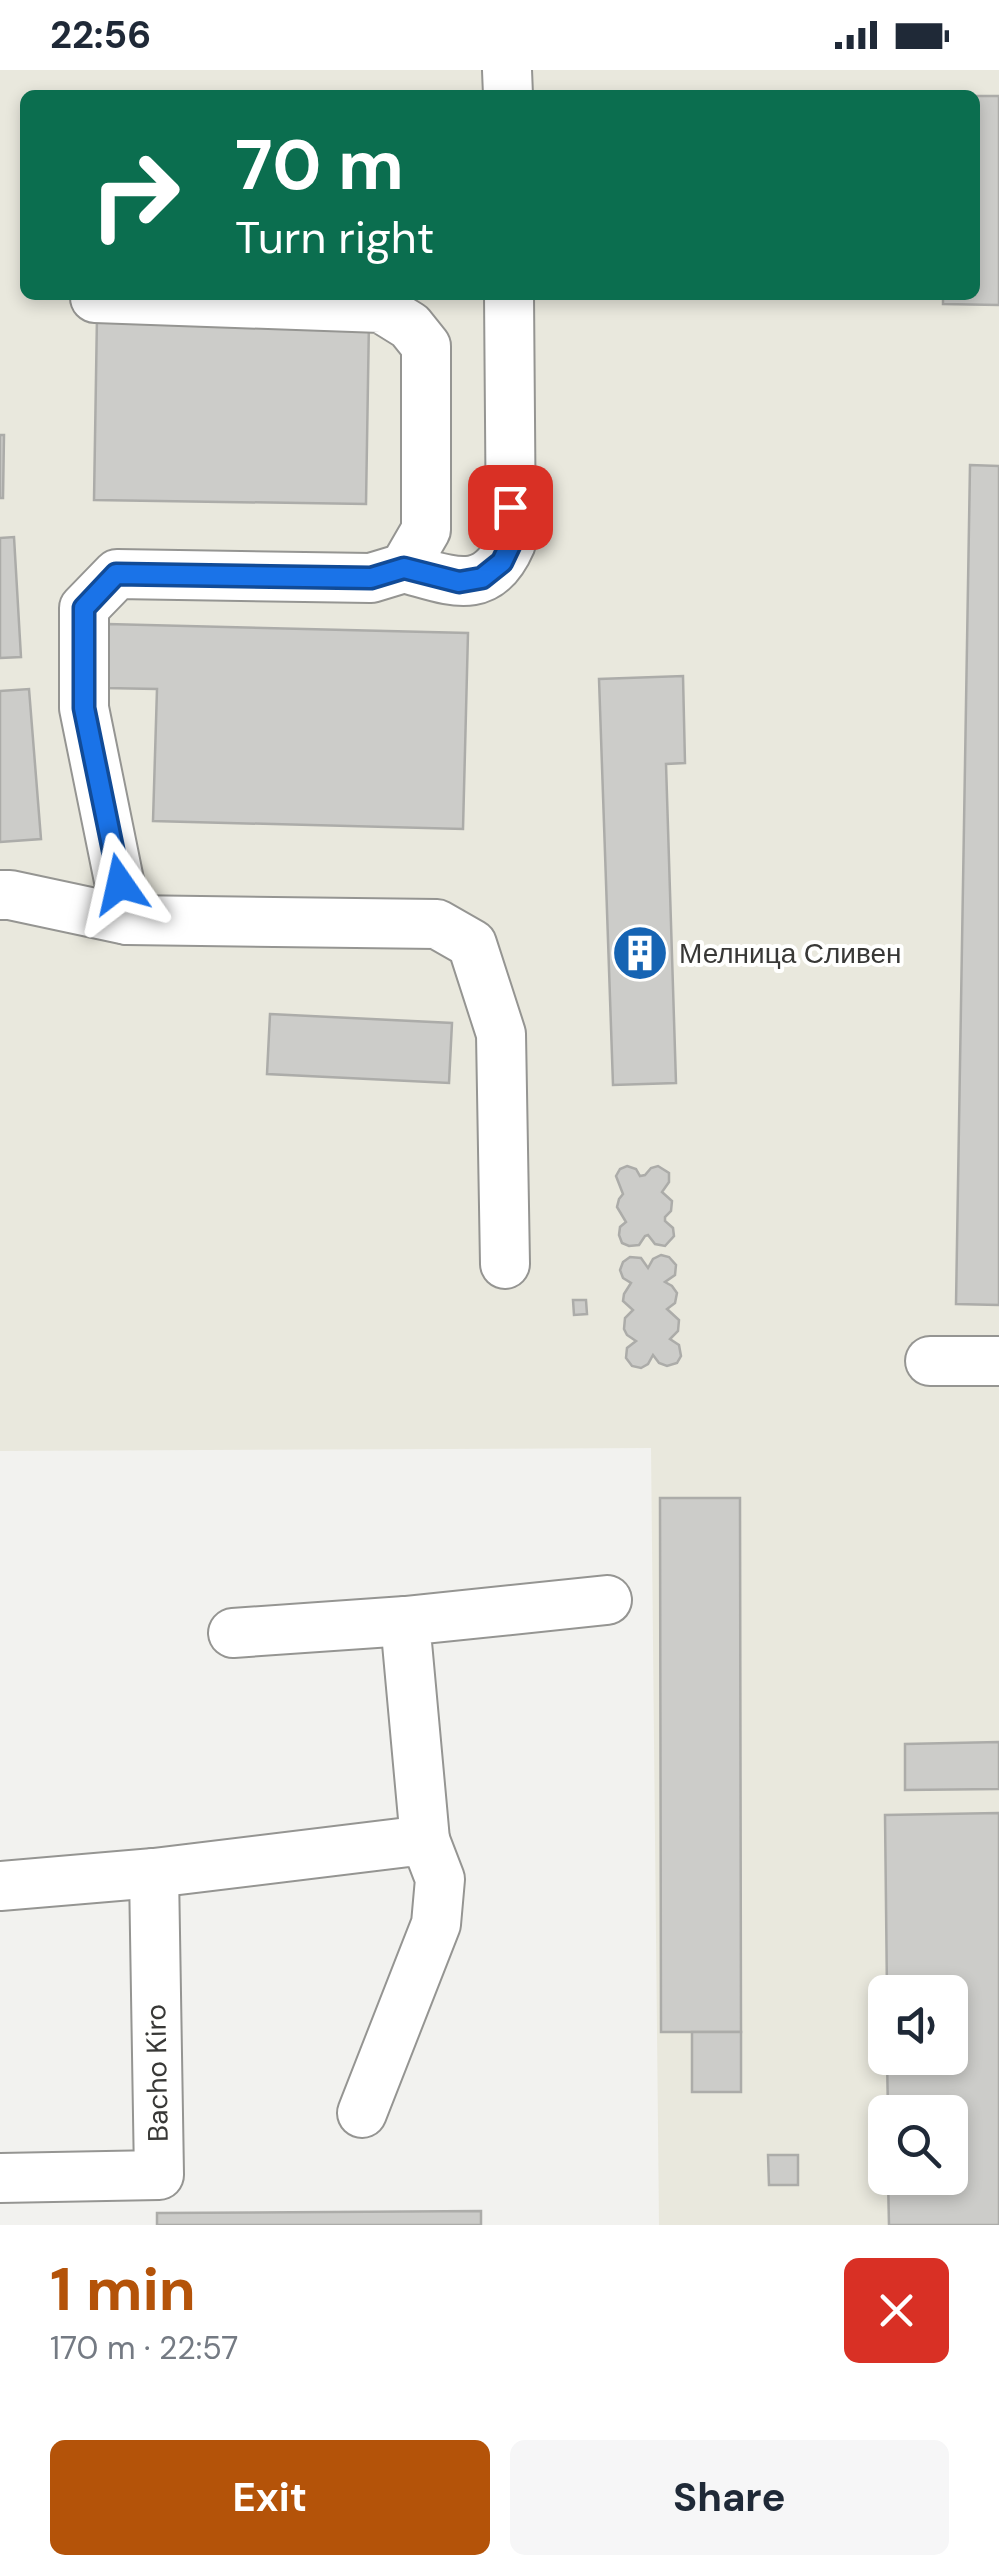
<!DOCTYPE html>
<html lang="en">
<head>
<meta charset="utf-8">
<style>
	:root { --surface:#fff; --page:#f6f6f7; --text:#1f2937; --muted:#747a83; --accent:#b45309 }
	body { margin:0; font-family:"DM Sans",sans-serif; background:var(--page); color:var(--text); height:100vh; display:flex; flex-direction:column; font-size:38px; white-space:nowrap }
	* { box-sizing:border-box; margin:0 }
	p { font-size:32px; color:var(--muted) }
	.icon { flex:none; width:55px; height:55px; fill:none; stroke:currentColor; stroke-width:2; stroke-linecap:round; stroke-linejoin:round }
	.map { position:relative; height:2155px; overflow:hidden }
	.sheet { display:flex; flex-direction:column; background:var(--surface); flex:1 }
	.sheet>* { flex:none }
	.hud { position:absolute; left:20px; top:20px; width:960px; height:210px; border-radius:15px; box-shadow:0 5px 15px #0003; background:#0b6e4f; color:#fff; overflow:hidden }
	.fabs { position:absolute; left:868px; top:1905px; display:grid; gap:20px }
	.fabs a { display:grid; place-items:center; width:100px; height:100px; border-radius:15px; background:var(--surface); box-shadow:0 5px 15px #0003; font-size:50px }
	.pin { position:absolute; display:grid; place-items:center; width:85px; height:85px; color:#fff; margin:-42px; border-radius:20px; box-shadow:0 5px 15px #0006 }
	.me { position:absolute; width:110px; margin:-55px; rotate:349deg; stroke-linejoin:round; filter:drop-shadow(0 0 8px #0008) }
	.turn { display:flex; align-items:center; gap:35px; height:210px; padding:0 50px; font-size:45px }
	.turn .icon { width:130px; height:130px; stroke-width:2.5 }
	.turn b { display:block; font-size:70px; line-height:85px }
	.round { display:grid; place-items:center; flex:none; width:105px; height:105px; border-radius:15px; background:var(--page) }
	.head { display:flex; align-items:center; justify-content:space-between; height:170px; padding:0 50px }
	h1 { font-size:60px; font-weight:700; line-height:75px; color:var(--accent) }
	.primary-button { display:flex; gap:20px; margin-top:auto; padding:20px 50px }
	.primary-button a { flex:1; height:115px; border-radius:15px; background:var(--accent); color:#fff; font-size:40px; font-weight:700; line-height:115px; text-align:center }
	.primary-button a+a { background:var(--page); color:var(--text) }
	.status { display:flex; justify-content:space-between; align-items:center; height:70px; padding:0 50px; background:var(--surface); direction:ltr }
	.status svg { height:28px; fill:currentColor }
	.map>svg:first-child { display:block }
	.built { fill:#e9e8dd; fill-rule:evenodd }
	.building { fill:#ccccc9; stroke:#acaca9; stroke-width:2.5 }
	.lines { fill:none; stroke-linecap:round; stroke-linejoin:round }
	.minor-casing { stroke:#959592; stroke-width:52 }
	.minor { stroke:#fff; stroke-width:48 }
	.route-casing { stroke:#114b97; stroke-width:25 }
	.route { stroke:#1a73e8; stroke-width:18 }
	.labels { text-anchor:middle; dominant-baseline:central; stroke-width:8; stroke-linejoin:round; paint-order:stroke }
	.poi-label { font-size:28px; fill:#383836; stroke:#fffffe; text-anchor:start }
	.street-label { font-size:28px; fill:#383836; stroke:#fffffe }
</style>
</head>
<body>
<div class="status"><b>22:56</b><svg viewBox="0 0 49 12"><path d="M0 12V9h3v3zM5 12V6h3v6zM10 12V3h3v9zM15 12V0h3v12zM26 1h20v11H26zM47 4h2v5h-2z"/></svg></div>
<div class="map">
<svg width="999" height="2155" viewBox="0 0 999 2155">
	<rect width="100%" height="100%" fill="#f2f2ef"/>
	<!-- built -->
	<path class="built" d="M0,0H999V2155H659L651,1378L0,1381ZM25,25H975V225H25ZM885,1922H950V1988H885ZM885,2042H950V2108H885Z"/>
	<!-- building -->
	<g class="building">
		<polygon points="975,26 999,26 999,235 943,234 943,225 975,225"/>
		<polygon points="97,246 369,250 366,434 94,430"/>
		<polygon points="0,365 4,365 3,428 0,428"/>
		<polygon points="970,395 999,396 999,1235 956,1234"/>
		<polygon points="14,467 21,587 0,588 0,468"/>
		<polygon points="107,554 468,563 463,759 153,751 157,619 105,618"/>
		<polygon points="683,606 685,693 666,694 676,1013 613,1015 599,609"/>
		<polygon points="29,619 41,769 0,772 0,621"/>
		<polygon points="270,944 452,953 449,1013 267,1004"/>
		<polygon points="627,1096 636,1099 640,1106 645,1105 651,1098 658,1096 669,1103 669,1112 662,1122 672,1131 671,1141 665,1147 665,1151 673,1158 674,1166 665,1176 655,1174 648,1165 645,1166 639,1175 629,1176 622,1173 619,1165 620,1157 626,1152 617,1137 619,1129 623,1124 616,1106 620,1099"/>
		<polygon points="661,1185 669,1187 676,1195 675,1205 665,1212 672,1216 677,1223 675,1233 667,1239 679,1250 678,1261 670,1269 679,1275 681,1286 677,1293 667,1296 659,1293 653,1285 648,1294 641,1298 632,1296 626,1288 627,1278 636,1271 627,1265 624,1259 625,1248 633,1240 623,1231 624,1224 631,1213 623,1208 620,1200 623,1192 630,1187 641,1188 648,1198 653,1189"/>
		<polygon points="573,1230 586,1230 587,1244 574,1245"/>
		<polygon points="660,1428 740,1428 741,1962 661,1962"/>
		<polygon points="999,1672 999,1719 905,1720 905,1674"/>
		<polygon points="999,1743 999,2155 889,2155 888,2108 950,2108 950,2042 888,2042 887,1988 950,1988 950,1922 887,1922 885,1745"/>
		<rect x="692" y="1962" width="49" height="60"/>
		<polygon points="768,2085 798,2085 798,2115 769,2115"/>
		<polygon points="481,2141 481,2155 157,2155 157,2143"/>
	</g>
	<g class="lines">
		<!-- minor casing -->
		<g class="minor-casing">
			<g id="minor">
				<polyline points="507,0 508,25"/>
				<polyline points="95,228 381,238 410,256 426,276 426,460 404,498 371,508 117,504 84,538 84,638 127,850"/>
				<path d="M404,498C450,510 487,529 511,473L509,225"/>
				<polyline points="0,825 10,825 127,850 437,854 472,874 501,964 505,1194"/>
				<polyline points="930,1291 999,1291"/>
				<polyline points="233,1563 405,1551"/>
				<polyline points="425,1770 405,1551 607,1530"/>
				<polyline points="0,1816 154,1803 425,1770 440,1809 436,1854 362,2043"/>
				<polyline points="0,2108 159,2105 154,1803"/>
			</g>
		</g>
		<!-- minor -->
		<use href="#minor" class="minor"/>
	</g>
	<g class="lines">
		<!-- route casing -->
		<g class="route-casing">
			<polyline id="route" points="120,814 84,638 84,538 116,504 371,508 404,498 459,512 482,508 502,492 511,473 510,437"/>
		</g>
		<!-- route -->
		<use href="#route" class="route"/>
	</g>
	<!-- icons -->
	<defs>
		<g id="building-disc" transform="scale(2.875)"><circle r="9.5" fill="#1664b3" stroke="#fffffe"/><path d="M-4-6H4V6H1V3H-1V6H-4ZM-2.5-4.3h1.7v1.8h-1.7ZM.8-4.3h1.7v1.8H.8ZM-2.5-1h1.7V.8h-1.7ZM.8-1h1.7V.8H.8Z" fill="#fff"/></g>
	</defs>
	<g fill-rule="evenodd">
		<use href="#building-disc" x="640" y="883"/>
	</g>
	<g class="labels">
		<!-- poi labels -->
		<g class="poi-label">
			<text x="679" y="883">Мелница Сливен</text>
		</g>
		<!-- street labels -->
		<g class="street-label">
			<text transform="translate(157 2003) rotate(-91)">Bacho Kiro</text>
		</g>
	</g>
</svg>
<div class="fabs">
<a><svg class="icon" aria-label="sound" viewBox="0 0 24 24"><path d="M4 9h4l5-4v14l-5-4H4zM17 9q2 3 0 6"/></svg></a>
<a><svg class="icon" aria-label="search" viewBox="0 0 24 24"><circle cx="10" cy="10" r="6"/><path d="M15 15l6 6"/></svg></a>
</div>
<div class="pin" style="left:510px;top:437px;background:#d93025"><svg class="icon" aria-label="arrive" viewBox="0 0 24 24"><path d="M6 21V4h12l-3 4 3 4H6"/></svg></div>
<svg class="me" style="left:120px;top:814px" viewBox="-20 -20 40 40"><path d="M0-17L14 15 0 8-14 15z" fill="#1a73e8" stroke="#fff" stroke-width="4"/></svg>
<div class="hud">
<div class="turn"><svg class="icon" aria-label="right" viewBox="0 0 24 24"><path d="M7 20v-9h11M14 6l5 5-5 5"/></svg><div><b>70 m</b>Turn right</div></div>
</div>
</div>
<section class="sheet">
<div class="head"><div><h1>1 min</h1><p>170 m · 22:57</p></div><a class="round" style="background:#d93025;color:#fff"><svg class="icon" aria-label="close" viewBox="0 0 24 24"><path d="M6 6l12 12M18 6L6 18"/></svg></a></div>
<div class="primary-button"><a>Exit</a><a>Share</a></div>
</section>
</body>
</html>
